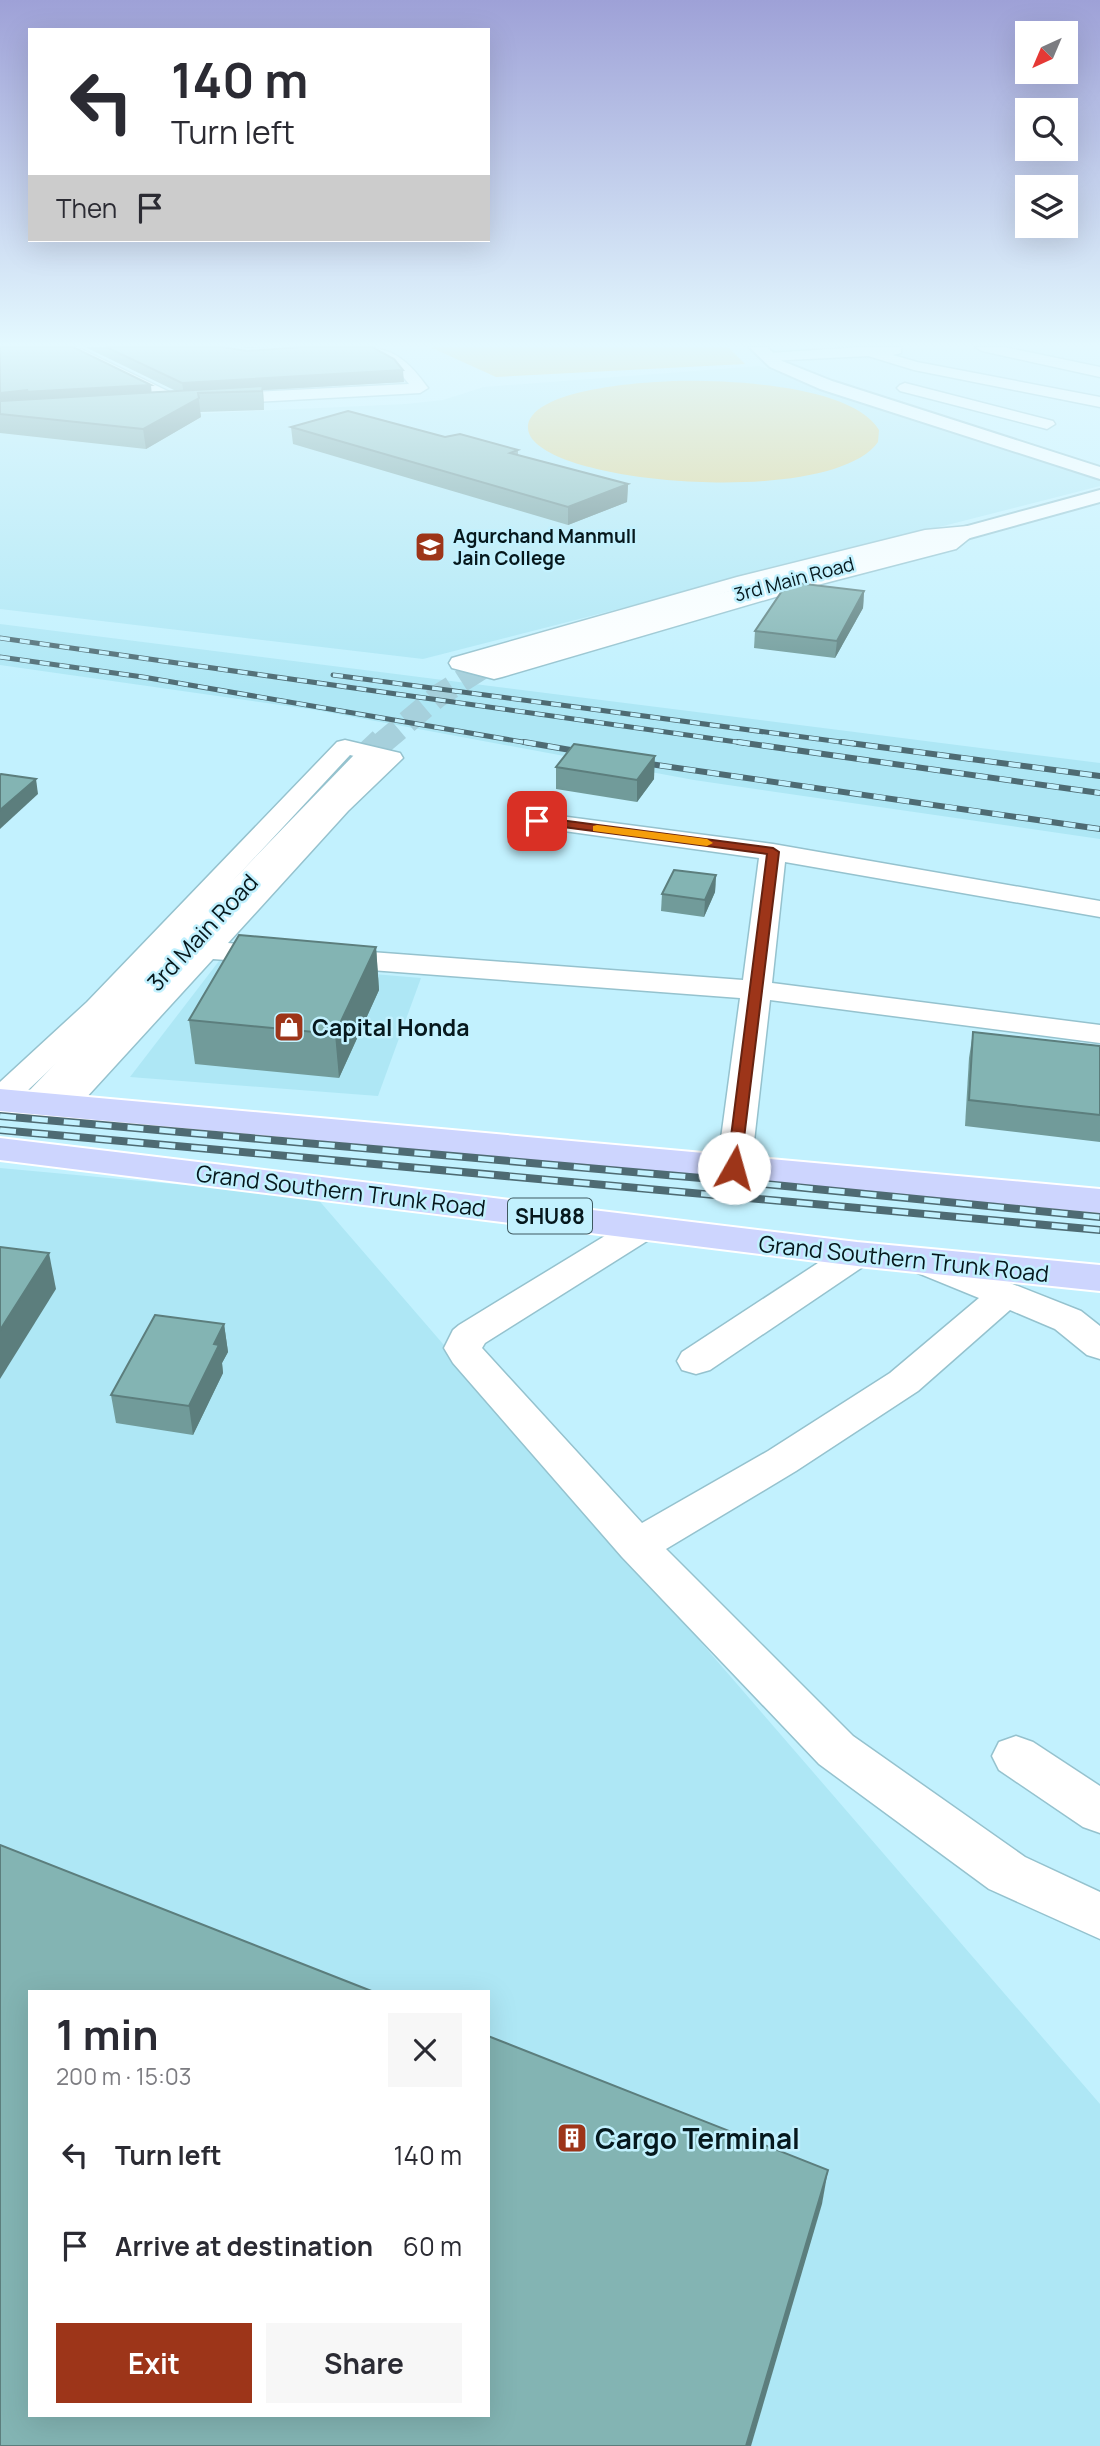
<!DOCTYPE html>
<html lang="en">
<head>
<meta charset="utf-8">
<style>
	:root { --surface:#fff; --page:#f7f7f7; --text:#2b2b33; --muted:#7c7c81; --accent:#9d3519 }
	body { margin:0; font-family:Manrope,sans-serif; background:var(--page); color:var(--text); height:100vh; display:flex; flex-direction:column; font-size:26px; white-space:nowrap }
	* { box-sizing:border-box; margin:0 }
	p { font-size:23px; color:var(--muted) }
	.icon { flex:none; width:38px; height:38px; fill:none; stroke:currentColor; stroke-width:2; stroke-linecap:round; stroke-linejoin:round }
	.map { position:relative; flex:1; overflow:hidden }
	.panel { position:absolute; left:28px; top:1990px; width:462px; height:427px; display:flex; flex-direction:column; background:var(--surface); border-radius:0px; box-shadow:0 7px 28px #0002 }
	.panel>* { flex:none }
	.top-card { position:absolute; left:28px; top:28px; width:462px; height:214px; border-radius:0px; box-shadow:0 7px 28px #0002; background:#fff; color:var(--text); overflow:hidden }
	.needle { width:46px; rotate:224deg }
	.tools { position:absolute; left:1015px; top:21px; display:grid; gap:14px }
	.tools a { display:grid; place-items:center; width:63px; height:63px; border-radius:0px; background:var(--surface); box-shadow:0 7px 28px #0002; font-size:35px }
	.pin { position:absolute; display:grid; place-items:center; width:60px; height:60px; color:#fff; margin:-30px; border-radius:14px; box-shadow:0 4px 10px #0006 }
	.me { position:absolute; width:77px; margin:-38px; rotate:7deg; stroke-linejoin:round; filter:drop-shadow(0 0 5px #0008) }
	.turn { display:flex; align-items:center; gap:24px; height:147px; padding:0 28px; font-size:32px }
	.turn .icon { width:91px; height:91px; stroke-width:2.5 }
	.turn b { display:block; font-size:49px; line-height:60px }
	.then { display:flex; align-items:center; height:66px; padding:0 28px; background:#0003; gap:14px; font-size:26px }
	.round { display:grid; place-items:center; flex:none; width:74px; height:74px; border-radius:0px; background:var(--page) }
	.head { display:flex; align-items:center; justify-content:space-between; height:119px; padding:0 28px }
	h1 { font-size:42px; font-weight:700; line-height:52px }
	.cta { display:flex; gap:14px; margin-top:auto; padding:14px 28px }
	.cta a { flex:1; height:80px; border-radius:0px; background:var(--accent); color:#fff; font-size:28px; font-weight:700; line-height:80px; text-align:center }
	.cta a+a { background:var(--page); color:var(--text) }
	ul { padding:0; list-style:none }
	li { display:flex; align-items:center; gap:21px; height:91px; padding:0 28px }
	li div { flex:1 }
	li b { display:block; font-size:26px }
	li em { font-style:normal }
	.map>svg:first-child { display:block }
	.built { fill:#aee7f5; fill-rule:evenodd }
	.green { fill:#e0cd82 }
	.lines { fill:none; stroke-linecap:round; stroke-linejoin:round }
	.tertiary-tunnel-far1 { stroke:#a6d0dc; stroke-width:23; stroke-dasharray:23 11; stroke-linecap:butt }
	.tertiary-tunnel { stroke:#a6d0dc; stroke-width:30; stroke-dasharray:30 15; stroke-linecap:butt }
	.minor-casing { stroke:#95c2ce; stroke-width:3 }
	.tertiary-casing { stroke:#95c2ce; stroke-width:4 }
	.primary-casing { stroke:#fff; stroke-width:4 }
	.minor { fill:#fff; fill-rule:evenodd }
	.tertiary { fill:#fff; fill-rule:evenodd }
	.primary { fill:#cdd5fe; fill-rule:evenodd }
	.rail-far2-casing { stroke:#4e6b73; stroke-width:5 }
	.rail-far1-casing { stroke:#4e6b73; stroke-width:6 }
	.rail-casing { stroke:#4e6b73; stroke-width:8 }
	.rail-far2 { stroke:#c2f1fe; stroke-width:3.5; stroke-dasharray:10; stroke-linecap:butt }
	.rail-far1 { stroke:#c2f1fe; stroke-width:4.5; stroke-dasharray:12; stroke-linecap:butt }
	.rail { stroke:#c2f1fe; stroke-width:5; stroke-dasharray:16; stroke-linecap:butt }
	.wall { fill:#719b9a }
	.shaded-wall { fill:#5c7e7d }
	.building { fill:#83b4b3; stroke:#5c7e7d; stroke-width:2 }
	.route { fill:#9d3519; stroke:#662210; stroke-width:2 }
	.slow { fill:#f59e0b }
	.labels { text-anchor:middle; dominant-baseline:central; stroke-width:5; stroke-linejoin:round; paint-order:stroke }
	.far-poi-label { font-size:19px; font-weight:bold; fill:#06181d; stroke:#c2f1fe; text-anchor:start }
	.far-street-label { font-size:19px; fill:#06181d; stroke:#c2f1fe }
	.shield { fill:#c2f1fe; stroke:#3e5960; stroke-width:2 }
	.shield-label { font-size:21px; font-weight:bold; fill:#06181d }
	.street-label { font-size:23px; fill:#06181d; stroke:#c2f1fe }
	.poi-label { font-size:23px; font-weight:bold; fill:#06181d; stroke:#c2f1fe; text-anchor:start }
	.near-poi-label { font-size:28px; font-weight:bold; fill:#06181d; stroke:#c2f1fe; text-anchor:start }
</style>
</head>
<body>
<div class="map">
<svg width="1100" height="2446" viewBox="0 0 1100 2446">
	<rect width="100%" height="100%" fill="#c2f1fe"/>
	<!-- built -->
	<g class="built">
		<polygon points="759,366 1100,477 1100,486 423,659 0,609 0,423 406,404 443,400 484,387"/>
		<polygon points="0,624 1100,763 1100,839 694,780 316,710 0,665"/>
		<polygon points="219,961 421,978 378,1096 130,1077"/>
		<path d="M0,1168L316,1197L1100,2104V2446H0ZM30,1992H488V2415H30Z"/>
	</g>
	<!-- green -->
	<g class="green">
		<polygon points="430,347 728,347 745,364 496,377"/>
		<path d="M676,381C724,380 852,384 879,430L878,442C836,502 595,488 541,447C534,442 527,435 528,425C535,388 646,382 676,381Z"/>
	</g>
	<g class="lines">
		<!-- tertiary-tunnel-far1 -->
		<polyline class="tertiary-tunnel-far1" points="381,744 438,696 488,664"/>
		<!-- tertiary-tunnel -->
		<polyline class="tertiary-tunnel" points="363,761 383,742"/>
		<!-- minor casing -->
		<g class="minor-casing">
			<g id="minor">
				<polygon points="58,347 77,347 188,401 186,404 174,404"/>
				<path d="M362,347C394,347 410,363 428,388L420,393L217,404L209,399L217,394L409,384L396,368Z"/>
				<polygon points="864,347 901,347 901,353 893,355 917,362 1100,397 1100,407 914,370 868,356 768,361 761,357 768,353"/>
				<polygon points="975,347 1004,347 1100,367 1100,377 982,351"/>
				<polygon points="905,383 1053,421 1055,424 1047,429 900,391 897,388 900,385"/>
				<path d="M968,526L977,532L956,549L806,588L502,677L494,679L452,668L449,663L452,658L737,577L925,530ZM944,540L792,580L494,665L485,663L751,585L925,542Z"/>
				<polygon points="345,740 400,753 403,758 348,811 228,943 288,949 292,955 288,961 278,964 213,959 74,1111 63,1114 52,1111 47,1104 330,801 374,761 350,755 109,1014 11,1106 0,1109 0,1082 87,1002 337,742"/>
				<polygon points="537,813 773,844 1100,901 1100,917 785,862 772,983 1100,1025 1100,1043 770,1000 751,1168 746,1175 734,1178 722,1175 717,1168 740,998 331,967 321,964 317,958 321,952 331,949 743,980 759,858 528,826 524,821 528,816"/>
				<polygon points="643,1217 655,1220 661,1228 655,1236 485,1343 482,1348 642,1523 768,1451 890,1373 979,1298 903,1267 898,1259 903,1251 916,1248 929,1251 1081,1311 1100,1326 1100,1359 1087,1355 1055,1329 1010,1310 918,1391 796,1471 666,1549 853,1736 1025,1857 1100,1892 1100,1939 989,1889 819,1764 622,1557 453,1363 444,1348 453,1330 459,1325 631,1220"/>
				<polygon points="857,1243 870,1246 875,1254 870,1262 710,1370 696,1374 682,1370 677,1361 682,1352 844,1246"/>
				<polygon points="1016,1736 1033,1742 1100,1786 1100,1833 1083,1827 999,1770 992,1756 999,1742"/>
			</g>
		</g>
		<!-- tertiary casing -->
		<g class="tertiary-casing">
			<g id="tertiary">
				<polygon points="749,347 767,347 782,361 832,381 1100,467 1100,479 820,389 770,367"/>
				<polygon points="1100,490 1100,502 497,669 488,671 479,669 476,664 479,659"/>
				<polygon points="363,753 372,755 376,761 372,767 52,1110 39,1113 26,1110 21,1102 26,1094 354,755"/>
			</g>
		</g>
		<!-- primary casing -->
		<g class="primary-casing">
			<g id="primary">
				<polygon points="0,1089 1100,1189 1100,1213 0,1111"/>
				<polygon points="0,1138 857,1242 1100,1265 1100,1291 857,1266 0,1160"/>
			</g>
		</g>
		<!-- minor -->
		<use href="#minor" class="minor"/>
		<!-- tertiary -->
		<use href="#tertiary" class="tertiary"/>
		<!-- primary -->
		<use href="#primary" class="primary"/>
		<!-- rail-far2 casing -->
		<g class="rail-far2-casing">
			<g id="rail-far2">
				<polyline points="0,638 751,744"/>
				<polyline points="0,657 143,677 534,744"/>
				<polyline points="333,675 856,744"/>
			</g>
		</g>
		<!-- rail-far1 casing -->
		<g class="rail-far1-casing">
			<g id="rail-far1">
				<polyline points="524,742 588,753"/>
				<polyline points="738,742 1100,793"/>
				<polyline points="842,742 1100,776"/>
				<polyline points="636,762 1100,829"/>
			</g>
		</g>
		<!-- rail casing -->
		<g class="rail-casing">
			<g id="rail">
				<polyline points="0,1116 735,1181 1100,1217"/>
				<polyline points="0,1130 1100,1230"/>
			</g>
		</g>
		<!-- rail-far2 -->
		<use href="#rail-far2" class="rail-far2"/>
		<!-- rail-far1 -->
		<use href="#rail-far1" class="rail-far1"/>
		<!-- rail -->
		<use href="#rail" class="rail"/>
	</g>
	<!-- wall -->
	<g class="wall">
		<polygon points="0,347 151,385 151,392 176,391 85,347 222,347 404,382 263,390 264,410 200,412 201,417 146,449 0,433"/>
		<polygon points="237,347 282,347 248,348"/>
		<polygon points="291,427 445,437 518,450 518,455 628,484 627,502 568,525 293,444"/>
		<polygon points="864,591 863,608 835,658 754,648 755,631"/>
		<polygon points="556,767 654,779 637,802 556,789"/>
		<polygon points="716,875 715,892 704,917 661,911 662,894"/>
		<polygon points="376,947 379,990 339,1078 195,1064 189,1020"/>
		<polygon points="973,1032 1100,1046 1100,1142 965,1126 969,1058"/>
		<polygon points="224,1324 228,1352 222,1363 223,1373 193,1435 116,1423 111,1395"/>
	</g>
	<!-- shaded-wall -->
	<g class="shaded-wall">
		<polygon points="403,370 404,382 263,390 264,410 262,390 198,393 201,417 146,449 143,429 184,394 182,383"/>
		<polygon points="151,385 152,397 0,405 0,393 28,390"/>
		<polygon points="628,484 627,502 568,525 568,507"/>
		<polygon points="864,591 863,608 835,658 837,641"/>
		<polygon points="655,756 654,779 637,802 637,780"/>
		<polygon points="36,779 38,794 0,829 0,810"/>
		<polygon points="716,875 715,892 704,917 705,900"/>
		<polygon points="376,947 379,990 339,1078 335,1034"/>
		<polygon points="49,1253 56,1289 0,1379 0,1330"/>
		<polygon points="224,1324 228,1352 222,1363 223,1373 193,1435 189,1406 214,1344"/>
		<polygon points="828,2170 822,2204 751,2446 746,2446"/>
	</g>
	<!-- building -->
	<g class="building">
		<polygon points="0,347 73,347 151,385 23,392 28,390 0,393"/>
		<polygon points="106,347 222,347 247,351 303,347 372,347 394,359 403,370 182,383"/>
		<polygon points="263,386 262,391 198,393 199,398 143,429 0,414 0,401"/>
		<polygon points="348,411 445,437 460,434 518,450 510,453 628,484 568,507 291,427"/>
		<polygon points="788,582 864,591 837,641 755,631"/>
		<polygon points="574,744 655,756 637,780 556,767"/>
		<polygon points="1,774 36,779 0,810 0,775"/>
		<polygon points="674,870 716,875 705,900 662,894"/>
		<polygon points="239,935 376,947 335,1034 189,1020"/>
		<polygon points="973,1032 1100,1046 1100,1115 969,1100"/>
		<polygon points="0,1247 49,1253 0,1330"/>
		<polygon points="155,1315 224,1324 214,1344 219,1345 189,1406 111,1395"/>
		<polygon points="0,1845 374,1992 30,1992 30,2415 488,2415 488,2036 828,2170 746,2446 0,2446"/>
	</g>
	<!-- sky -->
	<linearGradient id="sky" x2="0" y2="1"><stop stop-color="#9ea1d7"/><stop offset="0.5" stop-color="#e4f9ff"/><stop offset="1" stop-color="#e4f9ff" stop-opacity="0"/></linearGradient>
	<rect width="1100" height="690" fill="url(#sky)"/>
	<!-- route -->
	<polygon class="route" points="537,817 773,848 779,852 740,1171 729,1171 727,1168 767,854 533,823 531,821"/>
	<!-- slow -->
	<polygon class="slow" points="597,825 707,839 713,843 707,846 593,831 593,826"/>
	<!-- icons -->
	<defs>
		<g id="university-square" transform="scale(1.575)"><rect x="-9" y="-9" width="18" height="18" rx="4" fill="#9d3519" stroke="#c2f1fe"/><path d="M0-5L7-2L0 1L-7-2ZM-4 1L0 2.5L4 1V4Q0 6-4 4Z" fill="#fff"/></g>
		<g id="shop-square" transform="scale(1.575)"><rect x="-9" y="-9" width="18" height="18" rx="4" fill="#9d3519" stroke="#c2f1fe"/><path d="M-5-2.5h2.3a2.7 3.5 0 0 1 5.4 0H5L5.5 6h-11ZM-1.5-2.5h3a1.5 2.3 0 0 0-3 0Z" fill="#fff"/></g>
		<g id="building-square" transform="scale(1.575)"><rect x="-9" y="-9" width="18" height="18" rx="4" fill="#9d3519" stroke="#c2f1fe"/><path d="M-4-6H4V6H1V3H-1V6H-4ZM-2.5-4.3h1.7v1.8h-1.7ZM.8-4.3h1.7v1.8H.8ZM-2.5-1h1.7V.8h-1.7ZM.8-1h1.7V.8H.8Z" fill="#fff"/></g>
	</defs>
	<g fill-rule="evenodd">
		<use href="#university-square" x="430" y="547"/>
		<use href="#shop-square" x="289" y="1027"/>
		<use href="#building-square" x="572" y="2138"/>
	</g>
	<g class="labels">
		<!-- far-poi labels -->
		<g class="far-poi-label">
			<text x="453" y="536">Agurchand Manmull<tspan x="453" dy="22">Jain College</tspan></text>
		</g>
		<!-- far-street labels -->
		<g class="far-street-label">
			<text transform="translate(794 579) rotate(-15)">3rd Main Road</text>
		</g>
		<!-- shield labels -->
		<rect class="shield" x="508" y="1198.5" width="84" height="35" rx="5"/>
		<g class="shield-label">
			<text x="550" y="1216">SHU88</text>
		</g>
		<!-- street labels -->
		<g class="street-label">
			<text transform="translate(202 932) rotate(-47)">3rd Main Road</text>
			<text transform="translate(341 1190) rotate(7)">Grand Southern Trunk Road</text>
			<text transform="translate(904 1258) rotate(6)">Grand Southern Trunk Road</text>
		</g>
		<!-- poi labels -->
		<g class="poi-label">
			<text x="312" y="1027">Capital Honda</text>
		</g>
		<!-- near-poi labels -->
		<g class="near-poi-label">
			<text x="595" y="2138">Cargo Terminal</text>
		</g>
	</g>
</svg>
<div class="tools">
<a><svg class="needle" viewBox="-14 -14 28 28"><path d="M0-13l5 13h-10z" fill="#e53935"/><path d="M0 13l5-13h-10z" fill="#7c7c81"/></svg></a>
<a><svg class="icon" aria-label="search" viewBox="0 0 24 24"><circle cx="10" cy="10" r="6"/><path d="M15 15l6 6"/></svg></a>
<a><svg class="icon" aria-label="layers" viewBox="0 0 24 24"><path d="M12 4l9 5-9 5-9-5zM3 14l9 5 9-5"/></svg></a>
</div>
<div class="pin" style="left:537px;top:821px;background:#d93025"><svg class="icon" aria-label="arrive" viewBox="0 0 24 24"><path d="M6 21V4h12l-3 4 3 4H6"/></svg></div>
<svg class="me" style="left:734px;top:1168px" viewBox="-20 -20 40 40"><circle r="19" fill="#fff"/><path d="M0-13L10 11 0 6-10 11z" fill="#9d3519"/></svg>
<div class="top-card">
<div class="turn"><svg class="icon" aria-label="left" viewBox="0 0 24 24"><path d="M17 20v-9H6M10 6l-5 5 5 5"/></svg><div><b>140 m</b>Turn left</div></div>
<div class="then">Then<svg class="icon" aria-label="arrive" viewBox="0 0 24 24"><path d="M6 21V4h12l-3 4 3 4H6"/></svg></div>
</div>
<section class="panel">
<div class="head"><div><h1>1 min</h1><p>200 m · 15:03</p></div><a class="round"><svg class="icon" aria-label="close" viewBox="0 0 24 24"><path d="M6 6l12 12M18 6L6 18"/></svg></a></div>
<ul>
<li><svg class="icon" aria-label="left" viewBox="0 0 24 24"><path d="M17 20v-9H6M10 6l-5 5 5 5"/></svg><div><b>Turn left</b></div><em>140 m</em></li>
<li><svg class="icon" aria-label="arrive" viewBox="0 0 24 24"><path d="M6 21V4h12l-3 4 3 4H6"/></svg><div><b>Arrive at destination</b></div><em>60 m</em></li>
</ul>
<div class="cta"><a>Exit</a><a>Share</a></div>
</section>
</div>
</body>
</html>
